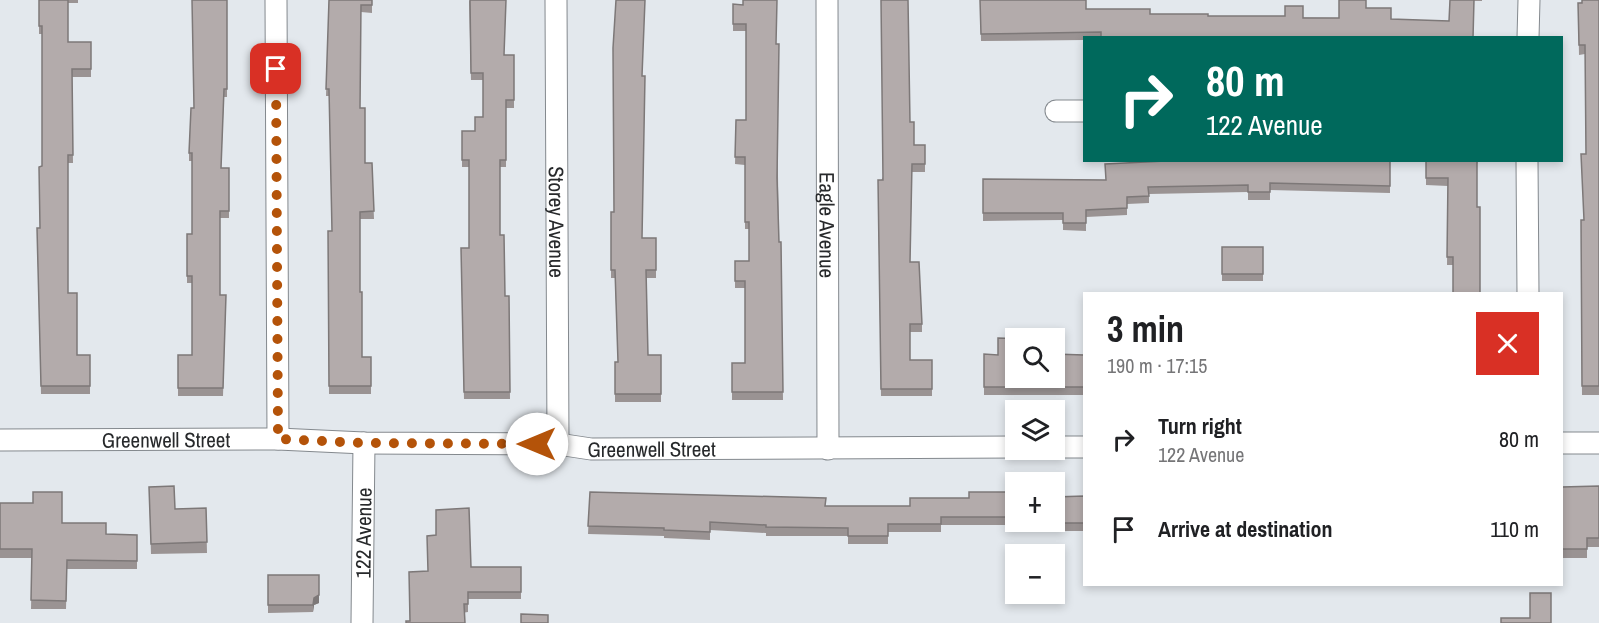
<!DOCTYPE html>
<html lang="en">
<head>
<meta charset="utf-8">
<style>
	:root { --surface:#fff; --page:#f2f2f2; --text:#202124; --muted:#757577 }
	body { margin:0; font-family:"Archivo Narrow",sans-serif; background:var(--page); color:var(--text); height:100vh; display:flex; flex-direction:column; font-size:22px; white-space:nowrap }
	* { box-sizing:border-box; margin:0 }
	p { font-size:20px; color:var(--muted) }
	.icon { flex:none; width:33px; height:33px; fill:none; stroke:currentColor; stroke-width:2; stroke-linecap:round; stroke-linejoin:round }
	.map { position:relative; flex:1; overflow:hidden }
	.panel { position:absolute; left:1083px; top:292px; width:480px; height:294px; display:flex; flex-direction:column; background:var(--surface); border-radius:0px; box-shadow:0 3px 9px #0003 }
	.panel>* { flex:none }
	.top-card { position:absolute; left:1083px; top:36px; width:480px; height:126px; border-radius:0px; box-shadow:0 3px 9px #0003; background:#00695c; color:#fff; overflow:hidden }
	.buttons { position:absolute; left:1005px; top:328px; display:grid; gap:12px }
	.buttons a { display:grid; place-items:center; width:60px; height:60px; border-radius:0px; background:var(--surface); box-shadow:0 3px 9px #0003; font-size:30px }
	.pin { position:absolute; display:grid; place-items:center; width:51px; height:51px; color:#fff; margin:-26px; border-radius:12px; box-shadow:0 3px 9px #0006 }
	.me { position:absolute; width:66px; margin:-33px; rotate:270deg; stroke-linejoin:round; filter:drop-shadow(0 0 4px #0008) }
	.turn { display:flex; align-items:center; gap:21px; height:126px; padding:0 24px; font-size:27px }
	.turn .icon { width:78px; height:78px; stroke-width:2.5 }
	.turn b { display:block; font-size:42px; line-height:51px }
	.round { display:grid; place-items:center; flex:none; width:63px; height:63px; border-radius:0px; background:var(--page) }
	.summary { display:flex; align-items:center; justify-content:space-between; height:102px; padding:0 24px }
	h1 { font-size:36px; font-weight:700; line-height:45px }
	ul { padding:0; list-style:none }
	li { display:flex; align-items:center; gap:18px; height:90px; padding:0 24px }
	li div { flex:1 }
	li b { display:block; font-size:22px }
	li em { font-style:normal }
	.map>svg:first-child { display:block }
	.lines { fill:none; stroke-linecap:round; stroke-linejoin:round }
	.minor-casing { stroke:#84898e; stroke-width:23 }
	.minor { stroke:#fff; stroke-width:21 }
	.wall { fill:#9a9393 }
	.shaded-wall { fill:#7d7878 }
	.building { fill:#b3abab; stroke:#7d7878; stroke-width:1.5 }
	.route { stroke:#b45309; stroke-width:10; stroke-dasharray:0 18 }
	.labels { text-anchor:middle; dominant-baseline:central; stroke-width:4.5; stroke-linejoin:round; paint-order:stroke }
	.street-label { font-size:21px; fill:#27292b; stroke:#fff }
</style>
</head>
<body>
<div class="map">
<svg width="1599" height="623" viewBox="0 0 1599 623">
	<rect width="100%" height="100%" fill="#e3e8ed"/>
	<g class="lines">
		<!-- minor casing -->
		<g class="minor-casing">
			<g id="minor">
				<polyline points="276,0 278,439"/>
				<path id="s1" d="M556,0L558,444"/>
				<path id="s2" d="M827,0L828,449"/>
				<polyline points="1528,38 1529,0"/>
				<polyline points="1056,111 1084,111"/>
				<polyline points="1527,160 1528,294"/>
				<path id="s3" d="M0,440L278,439L364,443L558,444L591,449L1016,447"/>
				<polyline points="1562,443 1599,443"/>
				<polyline points="1054,447 1084,447"/>
				<path id="s4" d="M362,623L364,443"/>
			</g>
		</g>
		<!-- minor -->
		<use href="#minor" class="minor"/>
	</g>
	<!-- wall -->
	<g class="wall">
		<polygon points="39,0 78,0 78,3 68,3 68,42 91,42 91,77 72,77 73,163 68,163 68,293 77,355 90,355 90,394 41,394 37,228 40,228 42,166 42,34 39,34"/>
		<polygon points="227,0 227,97 224,97 221,168 229,168 229,218 220,218 220,295 226,295 223,396 178,396 178,355 192,355 192,283 187,283 187,234 192,234 192,161 189,161 189,153 194,108"/>
		<polygon points="329,0 372,0 372,13 361,12 360,108 365,163 372,163 374,219 360,219 360,292 362,357 371,357 371,394 329,394 328,231 332,231 329,96 326,96"/>
		<polygon points="469,0 505,55 514,55 514,108 506,108 506,167 500,167 500,235 505,296 509,296 510,399 464,399 461,248 469,248 469,167 462,167 462,131 475,131 483,117 483,80 471,80"/>
		<polygon points="980,0 1086,9 1150,14 1208,16 1339,18 1366,8 1391,19 1449,21 1450,0 1482,0 1482,1 1474,1 1473,38 1084,38 1084,40 981,41"/>
		<polygon points="1599,0 1599,395 1582,395 1581,220 1584,220 1586,154 1585,54 1579,55 1578,3"/>
		<polygon points="733,4 776,44 779,242 781,242 783,400 732,400 732,363 745,363 745,288 735,288 735,261 749,261 749,229 745,229 745,165 735,164 736,120 746,120 746,31 733,31"/>
		<polygon points="642,76 642,238 656,238 656,278 646,278 648,355 661,355 661,402 615,402 615,362 618,362 615,278 611,278 611,212 614,212"/>
		<polygon points="910,122 914,145 925,145 925,172 912,172 910,262 922,324 922,332 910,332 910,360 932,360 932,396 881,396 878,187"/>
		<polygon points="1390,160 1390,193 1270,190 1270,200 1248,200 1248,192 1149,194 1149,203 1127,204 1127,215 1086,217 1086,231 1063,230 1063,220 983,221 983,179 1105,180"/>
		<polygon points="1426,160 1478,160 1453,265 1447,265 1448,186 1426,185"/>
		<rect x="1222" y="247" width="41" height="34"/>
		<polygon points="984,354 1016,378 1084,355 1084,395 984,395"/>
		<polygon points="1599,486 1599,547 1587,547 1587,558 1562,558 1562,487"/>
		<polygon points="149,487 175,509 206,508 207,553 151,554"/>
		<polygon points="590,492 825,506 910,506 1016,497 1016,522 1054,522 1084,496 1084,531 1025,531 1025,525 941,525 941,532 888,532 888,544 848,544 848,536 766,536 766,533 710,530 710,540 664,538 664,536 588,534"/>
		<polygon points="0,503 62,523 106,534 137,535 137,569 67,569 66,609 31,609 32,558 0,558"/>
		<polygon points="471,567 521,567 521,599 468,599 468,612 410,621 427,571"/>
		<polygon points="268,575 319,603 314,605 313,612 268,613"/>
	</g>
	<!-- shaded-wall -->
	<polygon class="shaded-wall" points="319,595 319,603 314,605 313,612 313,605 314,598"/>
	<!-- building -->
	<g class="building">
		<polygon points="39,0 68,0 68,42 91,42 91,69 72,69 73,155 68,155 68,293 77,293 77,355 90,355 90,386 41,386 37,228 40,228 39,167 42,166 42,26 39,26"/>
		<polygon points="192,0 227,0 227,89 224,89 221,168 229,168 229,211 220,211 220,295 226,295 223,388 178,388 178,355 192,355 192,276 187,276 187,234 192,234 192,153 189,153 191,108 194,108"/>
		<polygon points="329,0 372,0 372,5 361,5 360,108 365,108 365,163 372,163 374,211 360,212 360,292 362,292 362,357 371,357 371,386 329,386 328,231 332,231 329,89 326,89"/>
		<polygon points="470,0 506,0 504,55 514,55 514,100 506,100 506,160 500,160 500,235 504,235 505,296 509,296 510,392 464,392 461,248 469,248 469,160 462,160 462,131 475,131 475,117 483,117 483,73 471,73"/>
		<polygon points="616,0 645,0 642,76 645,76 642,238 656,238 656,270 646,270 648,355 661,355 661,394 615,394 615,362 618,362 615,270 611,270 611,212 614,212 613,48"/>
		<polygon points="743,0 777,0 776,44 779,44 777,178 779,242 781,242 783,392 732,392 732,363 745,363 745,281 735,281 735,261 749,261 749,222 745,222 745,157 735,157 736,120 746,120 746,24 733,24 733,4 743,5"/>
		<polygon points="881,0 908,0 910,122 914,122 914,145 925,145 925,164 912,164 910,262 919,262 922,324 910,324 910,360 932,360 932,389 881,389 878,180 883,180"/>
		<polygon points="980,0 1086,0 1086,9 1150,9 1150,14 1208,14 1208,16 1285,16 1285,6 1303,6 1303,18 1339,18 1339,0 1366,0 1366,8 1391,8 1391,19 1449,21 1450,0 1474,0 1473,38 1101,38 1101,32 981,34"/>
		<polygon points="1582,0 1599,0 1599,386 1582,386 1581,220 1584,220 1581,154 1586,154 1585,45 1579,45 1578,3 1582,3"/>
		<polygon points="1165,160 1390,160 1390,186 1270,183 1270,192 1248,192 1248,185 1148,187 1149,196 1127,197 1127,208 1086,210 1086,223 1063,223 1063,213 983,213 983,179 1106,180 1105,164 1165,161"/>
		<polygon points="1426,160 1477,160 1477,207 1480,207 1480,294 1453,294 1453,257 1447,257 1448,178 1426,178"/>
		<rect x="1222" y="247" width="41" height="27"/>
		<polygon points="998,338 1029,339 1016,339 1016,378 1054,378 1054,354 1084,355 1084,387 984,387 984,354 998,355"/>
		<polygon points="174,486 175,509 206,508 207,542 151,544 149,487"/>
		<polygon points="1599,486 1599,538 1587,538 1587,549 1562,549 1562,487"/>
		<polygon points="33,492 62,492 62,523 106,523 106,534 137,535 137,561 67,560 66,601 31,600 32,549 0,549 0,503 33,503"/>
		<polygon points="590,492 826,498 825,506 910,506 910,498 969,498 969,492 1012,492 1012,497 1016,497 1016,517 941,517 941,524 888,524 888,536 848,536 848,528 766,527 766,525 710,522 710,532 664,530 664,528 588,526"/>
		<polygon points="1084,496 1084,523 1025,523 1025,522 1054,522 1054,497"/>
		<polygon points="469,508 471,567 521,567 521,592 468,592 468,604 464,604 465,623 406,623 406,621 410,621 409,572 428,571 427,536 436,535 436,510"/>
		<polygon points="268,575 319,575 319,595 314,598 313,605 268,605"/>
		<polygon points="1530,593 1551,593 1551,623 1501,623 1501,618 1530,618"/>
		<polygon points="521,614 548,615 548,623 521,623"/>
	</g>
	<g class="lines">
		<!-- route -->
		<polyline class="route" points="276,69 278,439 364,443 537,444"/>
	</g>
	<g class="labels">
		<!-- street labels -->
		<g class="street-label">
			<text stroke="none"><textPath href="#s1" startOffset="222">Storey Avenue</textPath></text>
			<text stroke="none"><textPath href="#s2" startOffset="225">Eagle Avenue</textPath></text>
			<text stroke="none"><textPath href="#s3" startOffset="166">Greenwell Street</textPath></text>
			<text stroke="none"><textPath href="#s3" startOffset="652">Greenwell Street</textPath></text>
			<text stroke="none"><textPath href="#s4" startOffset="90">122 Avenue</textPath></text>
		</g>
	</g>
</svg>
<div class="buttons">
<a><svg class="icon" aria-label="search" viewBox="0 0 24 24"><circle cx="10" cy="10" r="6"/><path d="M15 15l6 6"/></svg></a>
<a><svg class="icon" aria-label="layers" viewBox="0 0 24 24"><path d="M12 4l9 5-9 5-9-5zM3 14l9 5 9-5"/></svg></a>
<a>+</a>
<a>−</a>
</div>
<div class="pin" style="left:276px;top:69px;background:#d93025"><svg class="icon" aria-label="arrive" viewBox="0 0 24 24"><path d="M6 21V4h12l-3 4 3 4H6"/></svg></div>
<svg class="me" style="left:537px;top:444px" viewBox="-20 -20 40 40"><circle r="19" fill="#fff"/><path d="M0-13L10 11 0 6-10 11z" fill="#b45309"/></svg>
<div class="top-card">
<div class="turn"><svg class="icon" aria-label="right" viewBox="0 0 24 24"><path d="M7 20v-9h11M14 6l5 5-5 5"/></svg><div><b>80 m</b>122 Avenue</div></div>
</div>
<section class="panel">
<div class="summary"><div><h1>3 min</h1><p>190 m · 17:15</p></div><a class="round" style="background:#d93025;color:#fff"><svg class="icon" aria-label="close" viewBox="0 0 24 24"><path d="M6 6l12 12M18 6L6 18"/></svg></a></div>
<ul>
<li><svg class="icon" aria-label="right" viewBox="0 0 24 24"><path d="M7 20v-9h11M14 6l5 5-5 5"/></svg><div><b>Turn right</b><p>122 Avenue</p></div><em>80 m</em></li>
<li><svg class="icon" aria-label="arrive" viewBox="0 0 24 24"><path d="M6 21V4h12l-3 4 3 4H6"/></svg><div><b>Arrive at destination</b></div><em>110 m</em></li>
</ul>
</section>
</div>
</body>
</html>
